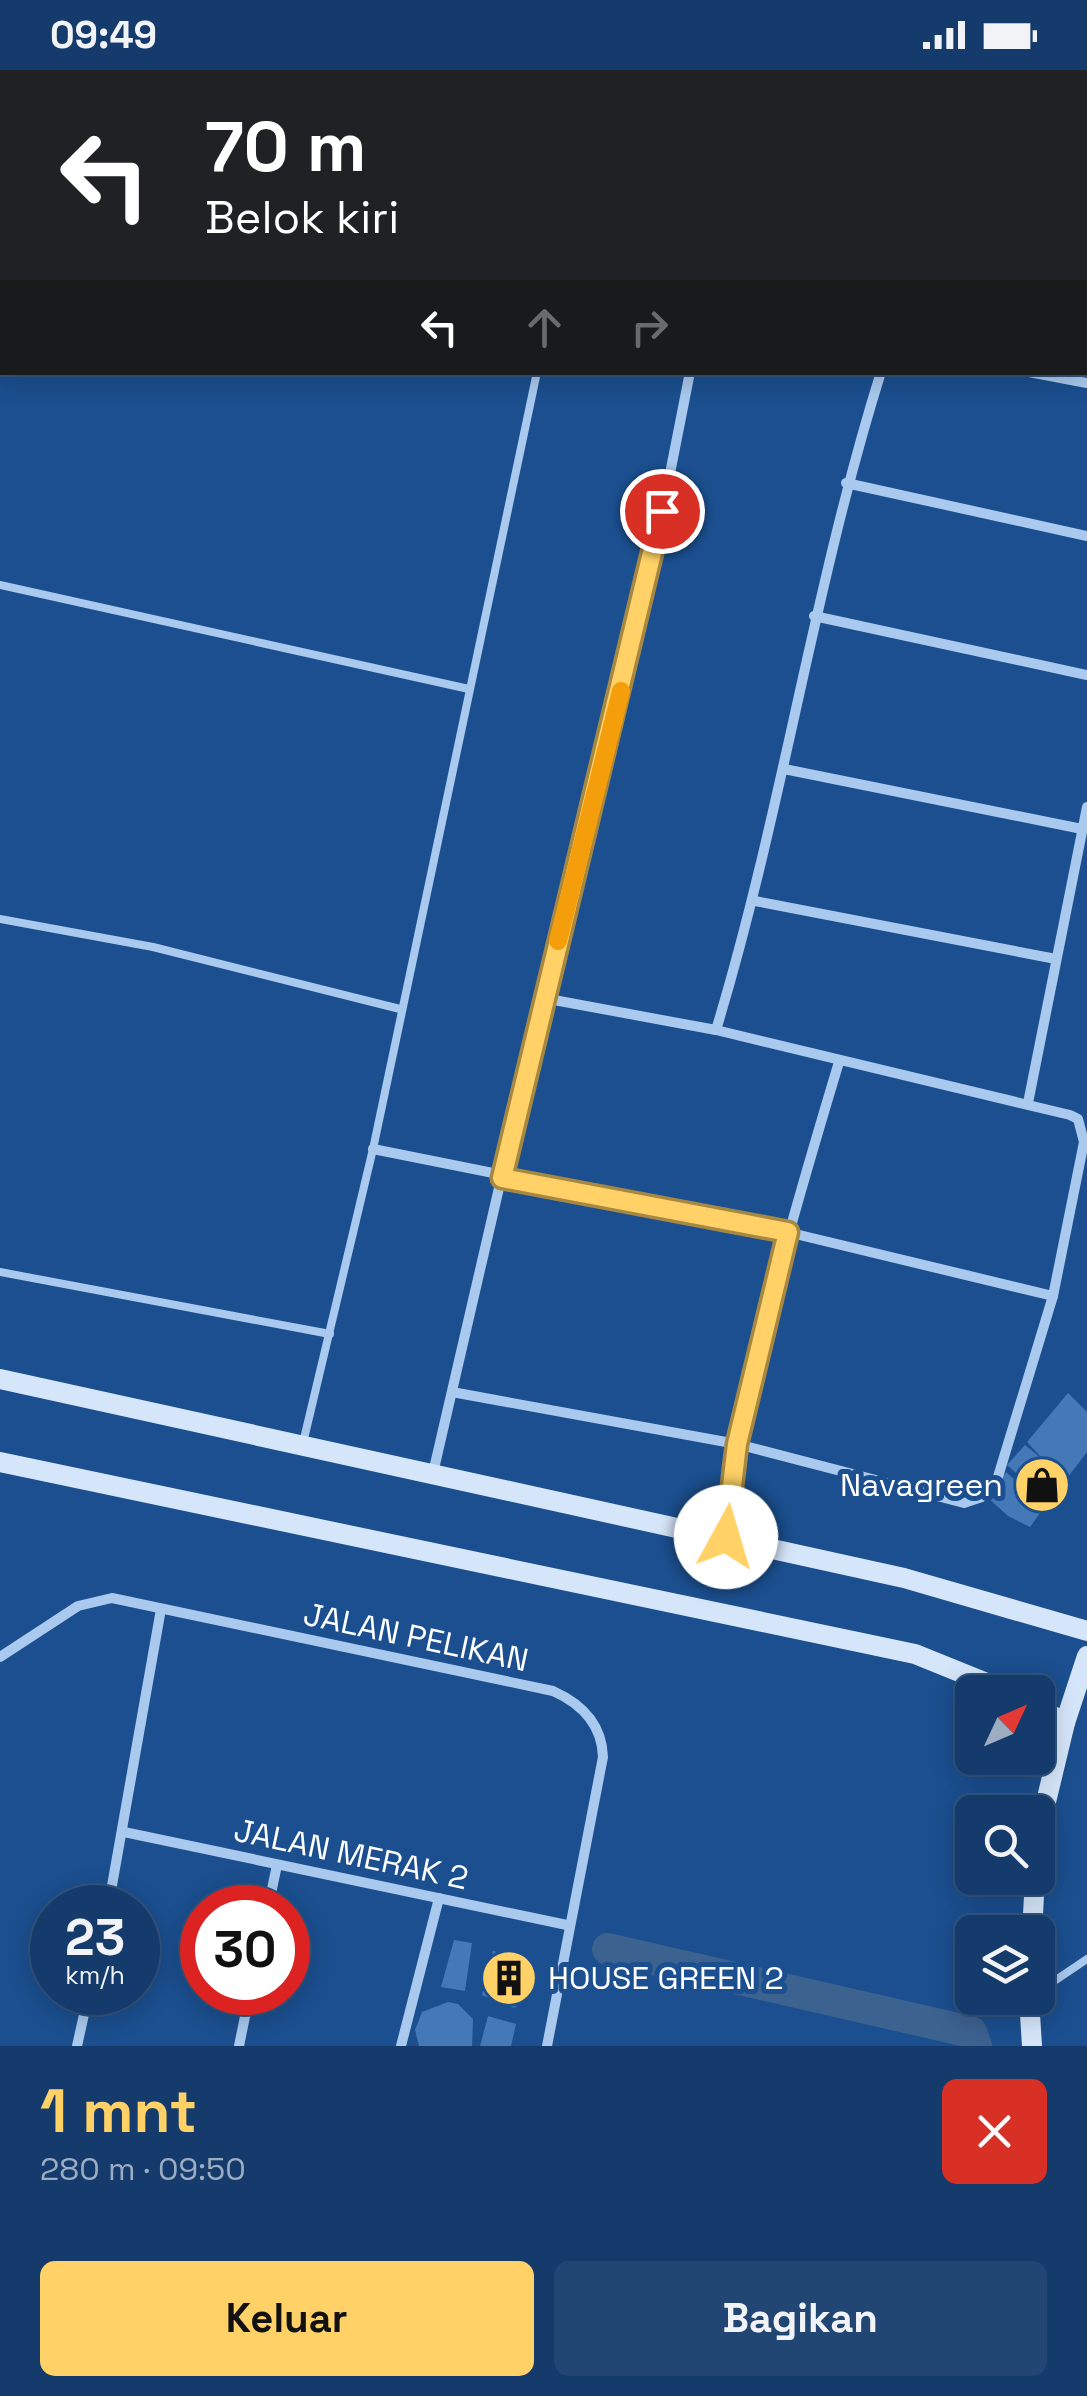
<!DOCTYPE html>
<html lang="id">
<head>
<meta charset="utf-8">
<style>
	:root { --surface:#143b6b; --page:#214673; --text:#f1f3f6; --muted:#9dadc1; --line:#33557e; --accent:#ffd166 }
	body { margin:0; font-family:"Space Grotesk",sans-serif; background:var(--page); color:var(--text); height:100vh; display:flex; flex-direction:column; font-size:38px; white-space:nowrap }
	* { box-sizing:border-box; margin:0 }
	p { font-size:32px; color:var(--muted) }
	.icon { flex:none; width:55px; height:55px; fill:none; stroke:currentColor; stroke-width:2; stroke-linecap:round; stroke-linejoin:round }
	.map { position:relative; height:1976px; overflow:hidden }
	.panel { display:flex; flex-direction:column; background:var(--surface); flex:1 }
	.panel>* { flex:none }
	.top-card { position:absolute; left:0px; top:0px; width:1088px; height:305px; box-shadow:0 5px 25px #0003,0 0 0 2px var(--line); background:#202124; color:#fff; overflow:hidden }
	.needle { width:65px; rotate:46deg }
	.buttons { position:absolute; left:955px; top:1605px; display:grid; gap:20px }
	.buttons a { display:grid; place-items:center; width:100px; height:100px; border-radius:15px; background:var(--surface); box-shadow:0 5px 25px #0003,0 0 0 2px var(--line); font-size:50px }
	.speed { position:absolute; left:30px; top:1815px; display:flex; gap:20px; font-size:50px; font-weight:700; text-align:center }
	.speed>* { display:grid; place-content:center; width:130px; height:130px; border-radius:50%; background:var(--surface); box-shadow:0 5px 25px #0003,0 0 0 2px var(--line); line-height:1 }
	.speed small { font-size:25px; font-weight:400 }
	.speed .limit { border:15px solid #d22; background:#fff; color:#111 }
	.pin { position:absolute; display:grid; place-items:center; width:85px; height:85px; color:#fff; margin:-42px; border:5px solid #fff; border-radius:50%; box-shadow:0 2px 10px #0007 }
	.me { position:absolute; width:110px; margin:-55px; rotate:6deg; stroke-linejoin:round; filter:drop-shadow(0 0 8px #0008) }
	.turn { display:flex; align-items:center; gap:35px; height:210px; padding:0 40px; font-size:45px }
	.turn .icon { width:130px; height:130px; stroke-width:2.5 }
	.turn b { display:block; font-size:70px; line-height:85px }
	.lanes { display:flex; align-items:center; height:95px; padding:0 40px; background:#0003; justify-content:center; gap:50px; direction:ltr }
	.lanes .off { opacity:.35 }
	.round { display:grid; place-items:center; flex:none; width:105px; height:105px; border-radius:15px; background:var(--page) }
	.head { display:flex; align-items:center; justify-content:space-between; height:170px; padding:0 40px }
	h1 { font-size:60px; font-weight:800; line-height:75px; color:var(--accent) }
	.button { display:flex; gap:20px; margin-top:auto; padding:20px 40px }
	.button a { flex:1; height:115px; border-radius:15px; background:var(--accent); color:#111; font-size:40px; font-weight:800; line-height:115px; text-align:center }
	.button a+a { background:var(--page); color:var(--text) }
	.status { display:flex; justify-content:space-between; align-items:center; height:70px; padding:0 50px; background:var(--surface); direction:ltr }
	.status svg { height:28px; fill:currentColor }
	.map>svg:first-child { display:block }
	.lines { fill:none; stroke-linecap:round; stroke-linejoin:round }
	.canal { stroke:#3c6290; stroke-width:32 }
	.building { fill:#4478b7 }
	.service { stroke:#a9c9ee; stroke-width:8 }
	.minor { stroke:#a9c9ee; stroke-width:10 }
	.secondary { stroke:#d6e6fa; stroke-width:20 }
	.route-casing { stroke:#a68842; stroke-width:25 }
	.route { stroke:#ffd166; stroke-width:18 }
	.slow { stroke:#f59e0b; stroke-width:18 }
	.labels { text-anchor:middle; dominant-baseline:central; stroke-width:10; stroke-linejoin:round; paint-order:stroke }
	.poi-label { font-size:32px; fill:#fff; stroke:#1b4f8f; text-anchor:end }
	.street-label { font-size:32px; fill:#fff; stroke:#1b4f8f }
</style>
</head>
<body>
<div class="status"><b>09:49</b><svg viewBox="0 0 49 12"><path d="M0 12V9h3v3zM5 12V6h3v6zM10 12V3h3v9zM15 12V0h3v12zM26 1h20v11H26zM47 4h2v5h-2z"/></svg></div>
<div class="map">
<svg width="1087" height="1976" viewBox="0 0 1087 1976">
	<rect width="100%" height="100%" fill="#1b4f8f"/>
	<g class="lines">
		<!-- canal -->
		<polyline class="canal" points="608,1879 971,1962 976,1976"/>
	</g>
	<!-- building -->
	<g class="building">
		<polygon points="1068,1323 1087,1342 1087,1382 1064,1412 1027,1372"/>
		<polygon points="1025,1375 1047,1393 1043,1398 1061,1414 1030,1457 1008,1446 987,1427 1006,1402 1022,1416 1026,1412 1007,1395"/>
		<polygon points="454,1870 472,1873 465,1921 441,1917"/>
		<polygon points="493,1881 532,1891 531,1925 514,1938 482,1925"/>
		<polygon points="448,1932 458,1934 473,1949 472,1976 419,1976 415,1960 422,1942"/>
		<polygon points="488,1946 516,1954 511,1976 480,1976"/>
	</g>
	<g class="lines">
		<!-- service -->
		<g class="service">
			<polyline points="601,2 602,0"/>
			<polyline points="0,166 2,167"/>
			<polyline points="0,515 469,619"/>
			<polyline points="0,849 153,877 400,939"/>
			<polyline points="0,1202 330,1264"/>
			<polyline points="303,1373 373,1079 537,302"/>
			<polyline points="1038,1922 1087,1889"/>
		</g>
		<!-- minor -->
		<g class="minor">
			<polyline points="1085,203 1087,203"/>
			<polyline points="1029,302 1087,313"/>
			<polyline points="846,413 1087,466"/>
			<polyline points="814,546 1087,605"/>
			<polyline points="784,699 1082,759"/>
			<polyline points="755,831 1056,889"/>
			<path d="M716,960C782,743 813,519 881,302"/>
			<polyline points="1028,1033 1087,737"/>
			<polyline points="373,1079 787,1162 1053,1226"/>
			<polyline points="452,1322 737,1374 964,1433 982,1427 997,1410 1053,1226 1084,1072 1078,1049 1070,1045 716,960 543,928"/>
			<polyline points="433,1403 543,928 649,510 690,302"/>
			<path d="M726,1467C745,1305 792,1148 839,992"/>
			<path d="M0,1587L78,1536L112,1528L553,1621C582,1634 602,1654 603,1687L547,1976"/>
			<polyline points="124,1762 567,1855"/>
			<polyline points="108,1838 161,1539"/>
			<polyline points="268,1838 277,1795"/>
			<polyline points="77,1976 89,1922"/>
			<polyline points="239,1976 250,1922"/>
			<polyline points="401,1976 439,1828"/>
		</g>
		<!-- secondary -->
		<g class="secondary">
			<polyline points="0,1309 904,1508 1087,1561"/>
			<polyline points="0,1392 915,1584 1009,1622"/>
			<polyline points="1038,1637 1065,1653"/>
			<polyline points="1038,1765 1065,1653 1087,1586"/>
			<polyline points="1032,1862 1035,1808"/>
			<polyline points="1029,1928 1032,1976"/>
		</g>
	</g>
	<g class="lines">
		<!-- route casing -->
		<g class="route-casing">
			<polyline id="route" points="662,441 502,1108 788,1162 737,1374 726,1467"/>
		</g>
		<!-- route -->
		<use href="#route" class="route"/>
		<!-- slow -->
		<polyline class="slow" points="558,871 621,621"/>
	</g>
	<!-- icons -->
	<defs>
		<g id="shop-disc" transform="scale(2.875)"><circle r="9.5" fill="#ffd166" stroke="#1b4f8f"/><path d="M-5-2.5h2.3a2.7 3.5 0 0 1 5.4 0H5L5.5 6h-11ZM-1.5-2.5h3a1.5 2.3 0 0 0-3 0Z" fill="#111"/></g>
		<g id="building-disc" transform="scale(2.875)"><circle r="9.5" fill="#ffd166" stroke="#1b4f8f"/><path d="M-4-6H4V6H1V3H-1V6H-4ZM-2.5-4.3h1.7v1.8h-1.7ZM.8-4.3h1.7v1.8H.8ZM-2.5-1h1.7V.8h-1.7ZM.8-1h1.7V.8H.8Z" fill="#111"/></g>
	</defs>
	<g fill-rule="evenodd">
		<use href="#shop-disc" x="1042" y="1415"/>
		<use href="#building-disc" x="509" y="1908"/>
	</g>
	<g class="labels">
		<!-- poi labels -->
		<g class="poi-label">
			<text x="1003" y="1415">Navagreen</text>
			<text x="548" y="1908" text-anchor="start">HOUSE GREEN 2</text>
		</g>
		<!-- street labels -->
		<g class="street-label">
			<text transform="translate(416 1567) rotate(12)">JALAN PELIKAN</text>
			<text transform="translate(351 1784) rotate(12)">JALAN MERAK 2</text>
		</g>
	</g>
</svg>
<div class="buttons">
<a><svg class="needle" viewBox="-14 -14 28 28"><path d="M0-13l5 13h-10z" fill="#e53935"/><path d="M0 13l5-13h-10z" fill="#9dadc1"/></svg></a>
<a><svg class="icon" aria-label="search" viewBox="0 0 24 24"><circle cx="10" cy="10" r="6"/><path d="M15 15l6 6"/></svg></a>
<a><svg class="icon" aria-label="layers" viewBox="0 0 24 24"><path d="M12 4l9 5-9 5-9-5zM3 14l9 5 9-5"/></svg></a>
</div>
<div class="speed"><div>23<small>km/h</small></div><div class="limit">30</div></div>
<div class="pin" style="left:662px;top:441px;background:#d93025"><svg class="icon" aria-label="arrive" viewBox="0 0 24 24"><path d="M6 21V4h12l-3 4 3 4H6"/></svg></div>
<svg class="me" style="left:726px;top:1467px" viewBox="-20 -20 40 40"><circle r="19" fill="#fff"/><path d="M0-13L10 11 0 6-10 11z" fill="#ffd166"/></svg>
<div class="top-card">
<div class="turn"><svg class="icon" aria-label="left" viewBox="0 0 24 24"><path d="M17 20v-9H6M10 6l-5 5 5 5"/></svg><div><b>70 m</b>Belok kiri</div></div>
<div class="lanes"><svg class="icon" aria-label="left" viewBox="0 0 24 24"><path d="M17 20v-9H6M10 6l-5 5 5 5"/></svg><svg class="icon off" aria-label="ahead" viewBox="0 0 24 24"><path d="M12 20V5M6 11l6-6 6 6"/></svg><svg class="icon off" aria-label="right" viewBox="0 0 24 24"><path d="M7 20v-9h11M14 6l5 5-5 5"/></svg></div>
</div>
</div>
<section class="panel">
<div class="head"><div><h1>1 mnt</h1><p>280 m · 09:50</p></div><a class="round" style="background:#d93025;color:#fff"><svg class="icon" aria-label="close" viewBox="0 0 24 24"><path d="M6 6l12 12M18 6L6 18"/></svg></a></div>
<div class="button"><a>Keluar</a><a>Bagikan</a></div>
</section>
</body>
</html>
